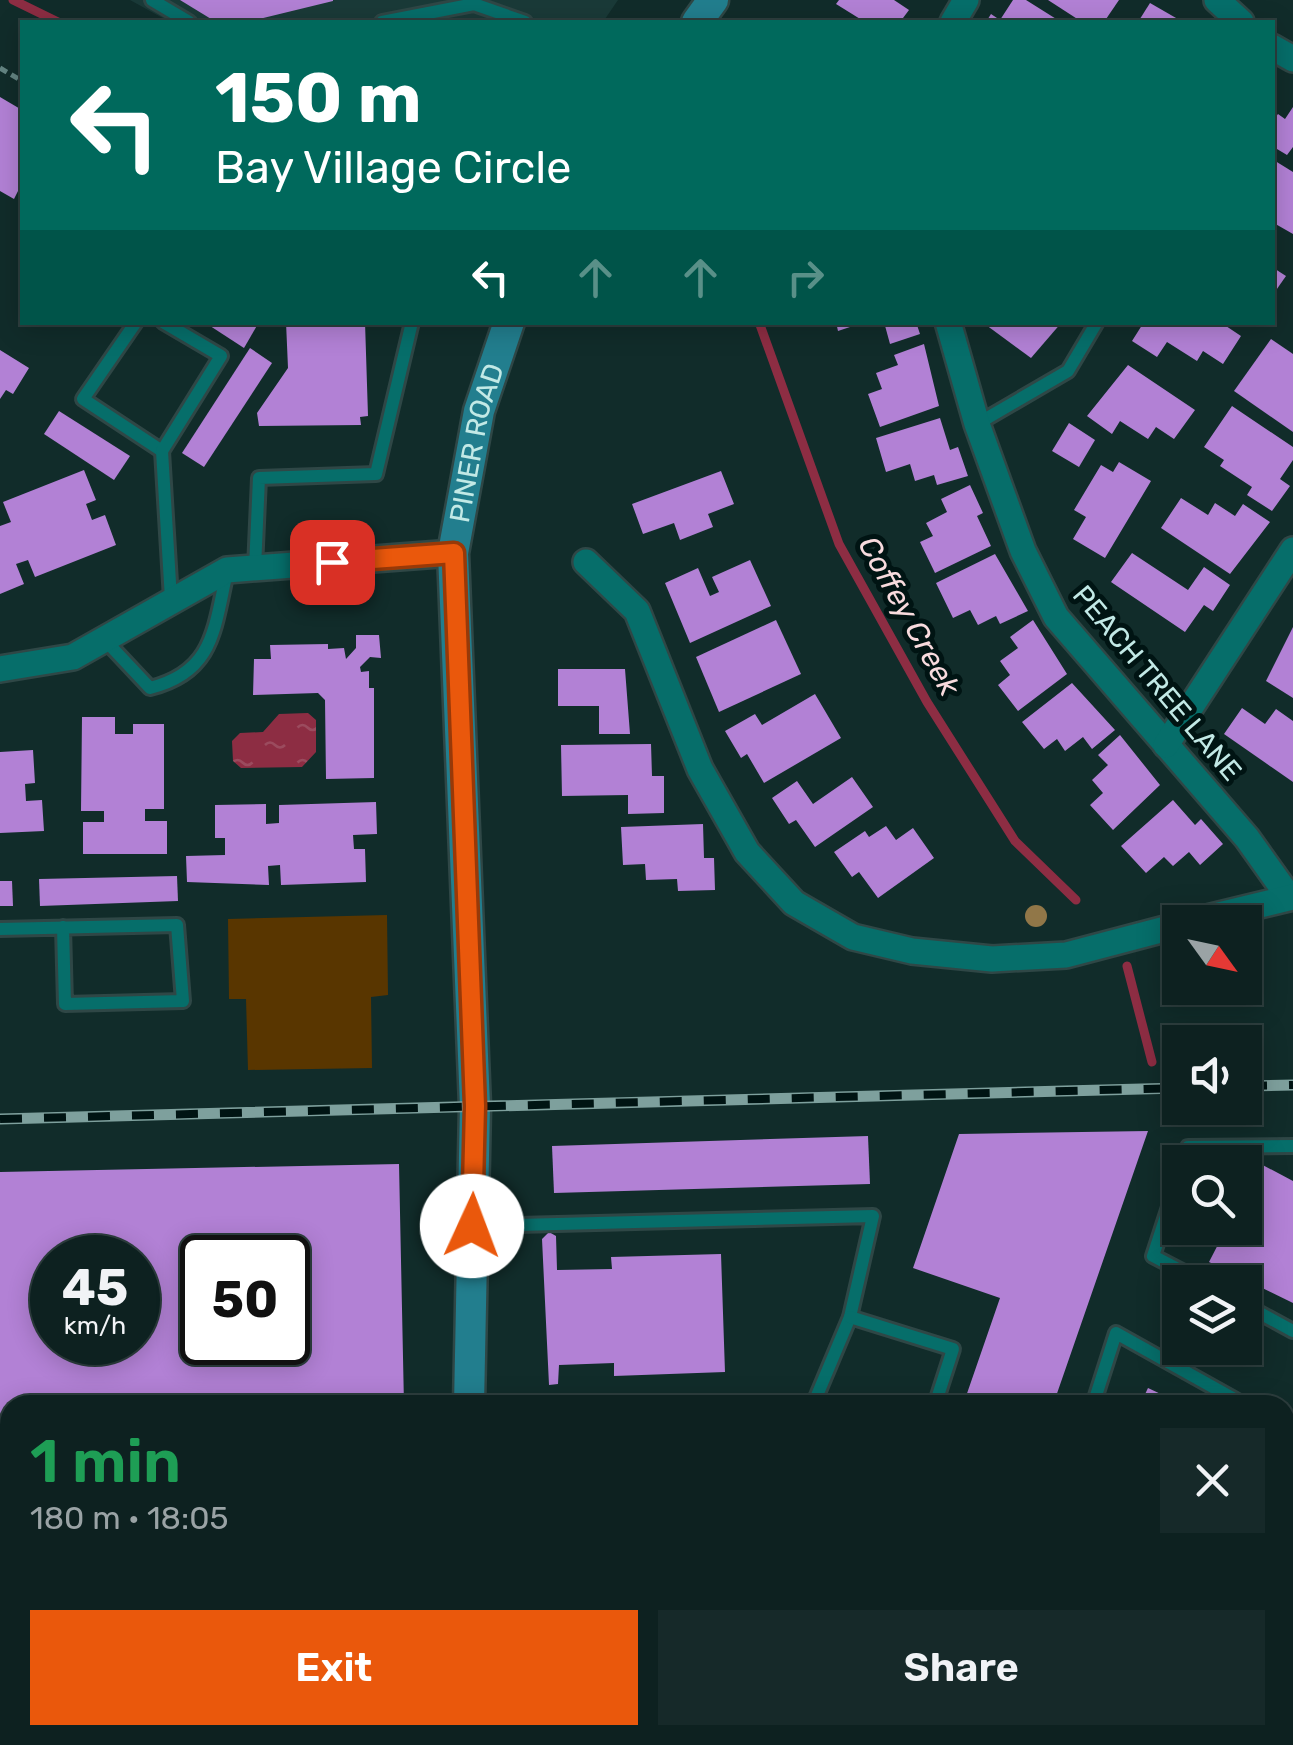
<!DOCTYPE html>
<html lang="en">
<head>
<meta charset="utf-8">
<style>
	:root { --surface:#0d2120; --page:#162929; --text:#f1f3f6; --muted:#9aa3a5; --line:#2d3e3e; --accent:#ea580c }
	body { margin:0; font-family:Rubik,sans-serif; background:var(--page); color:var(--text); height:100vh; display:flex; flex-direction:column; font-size:38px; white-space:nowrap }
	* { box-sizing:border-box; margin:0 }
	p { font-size:32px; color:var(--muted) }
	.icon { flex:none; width:55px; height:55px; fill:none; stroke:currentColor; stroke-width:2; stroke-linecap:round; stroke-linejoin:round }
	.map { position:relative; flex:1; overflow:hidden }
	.side { position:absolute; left:0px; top:1395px; width:1295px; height:350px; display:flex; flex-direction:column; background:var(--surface); border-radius:30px 30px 0 0; box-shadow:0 5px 25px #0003,0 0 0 2px var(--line) }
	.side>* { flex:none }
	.top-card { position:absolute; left:20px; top:20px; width:1255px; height:305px; border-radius:0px; box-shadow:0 5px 25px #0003,0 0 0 2px var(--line); background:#00695c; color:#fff; overflow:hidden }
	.needle { width:65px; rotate:123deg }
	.buttons { position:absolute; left:1162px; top:905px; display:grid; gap:20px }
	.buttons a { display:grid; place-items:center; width:100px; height:100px; border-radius:0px; background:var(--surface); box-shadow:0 5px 25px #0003,0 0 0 2px var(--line); font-size:50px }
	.speed { position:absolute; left:30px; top:1235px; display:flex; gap:20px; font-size:50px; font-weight:700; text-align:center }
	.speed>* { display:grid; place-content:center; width:130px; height:130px; border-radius:50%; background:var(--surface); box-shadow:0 5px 25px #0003,0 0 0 2px var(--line); line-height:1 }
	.speed small { font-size:25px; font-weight:400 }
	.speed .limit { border:5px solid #111; border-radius:15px; background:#fff; color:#111 }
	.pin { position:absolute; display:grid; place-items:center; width:85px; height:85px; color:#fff; margin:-42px; border-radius:20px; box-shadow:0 5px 15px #0006 }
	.me { position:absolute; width:110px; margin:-55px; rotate:2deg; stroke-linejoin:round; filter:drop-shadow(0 0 8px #0008) }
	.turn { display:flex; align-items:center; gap:35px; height:210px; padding:0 30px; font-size:45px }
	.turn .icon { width:130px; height:130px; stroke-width:2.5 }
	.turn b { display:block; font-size:70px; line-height:85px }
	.lanes { display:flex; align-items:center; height:95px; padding:0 30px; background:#0003; justify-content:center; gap:50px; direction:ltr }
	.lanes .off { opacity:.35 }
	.round { display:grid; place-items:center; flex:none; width:105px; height:105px; border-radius:0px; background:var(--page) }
	.head { display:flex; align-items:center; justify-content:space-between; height:170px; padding:0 30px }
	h1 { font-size:60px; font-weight:600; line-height:75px; color:#1e9e55 }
	.action { display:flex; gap:20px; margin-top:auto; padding:20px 30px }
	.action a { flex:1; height:115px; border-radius:0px; background:var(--accent); color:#fff; font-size:40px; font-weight:600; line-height:115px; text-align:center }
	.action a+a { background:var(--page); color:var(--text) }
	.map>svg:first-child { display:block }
	.built { fill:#1a3a38 }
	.garden { fill:#593600 }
	.water { fill:url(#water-ripples) }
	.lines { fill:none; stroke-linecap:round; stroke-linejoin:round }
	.stream { stroke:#8d2d43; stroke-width:9 }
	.building { fill:#b281d5; fill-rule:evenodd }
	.lane-casing { stroke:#2f4746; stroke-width:18 }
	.street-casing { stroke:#2f4746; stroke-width:30 }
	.secondary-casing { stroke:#2f4746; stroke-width:35 }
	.path { stroke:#638482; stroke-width:5; stroke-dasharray:8 5; stroke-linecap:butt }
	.lane { stroke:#066e6a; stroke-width:12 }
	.street { stroke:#066e6a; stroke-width:25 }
	.secondary { stroke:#227e8e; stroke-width:30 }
	.rail-casing { stroke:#7ea09d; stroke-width:11 }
	.rail { stroke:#001413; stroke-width:8; stroke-dasharray:22; stroke-linecap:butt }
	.tree { fill:#917748 }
	.route-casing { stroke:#983908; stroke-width:25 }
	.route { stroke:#ea580c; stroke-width:18 }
	.labels { text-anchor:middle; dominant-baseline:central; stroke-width:10; stroke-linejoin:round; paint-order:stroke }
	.street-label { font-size:28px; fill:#c2e9e6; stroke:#001413 }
	.water-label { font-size:30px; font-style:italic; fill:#f8dbde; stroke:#001413 }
</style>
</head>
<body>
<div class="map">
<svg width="1293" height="1745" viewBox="0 0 1293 1745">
	<defs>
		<pattern id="water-ripples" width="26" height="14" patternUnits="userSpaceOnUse" patternTransform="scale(2.5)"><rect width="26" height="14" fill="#8d2d43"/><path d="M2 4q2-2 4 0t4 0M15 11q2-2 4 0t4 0" fill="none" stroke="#9b4b5e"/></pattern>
	</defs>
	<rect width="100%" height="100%" fill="#112c2a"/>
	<!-- built -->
	<polygon class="built" points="130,0 618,0 603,22 170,22"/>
	<!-- garden -->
	<polygon class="garden" points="387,915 388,995 371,997 372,1068 248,1070 246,999 229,999 228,919"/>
	<!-- water -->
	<polygon class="water" points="308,713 316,720 316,752 302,767 241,768 233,761 232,741 240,733 263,732 279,714"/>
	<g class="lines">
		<!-- stream -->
		<g class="stream">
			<polyline points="13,0 58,22"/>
			<polyline points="759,322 839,544 927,702 1015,841 1076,900"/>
			<polyline points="1127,966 1152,1062"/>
		</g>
	</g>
	<!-- building -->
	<g class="building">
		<polygon points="180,0 333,0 333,1 247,22 216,22"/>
		<polygon points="839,0 894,0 909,10 900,22 865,22 836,4"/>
		<polygon points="1013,0 1026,0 1061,22 986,22 991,14 1000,20"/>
		<polygon points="1048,0 1119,0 1104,22 1082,22"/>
		<polygon points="1150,3 1183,22 1138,22"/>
		<polygon points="0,97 22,110 22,183 14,199 0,191"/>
		<polygon points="1293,107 1293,147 1287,155 1272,146 1272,122 1278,114 1285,119"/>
		<polygon points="1272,159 1293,172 1293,234 1272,222"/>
		<polygon points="1272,267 1286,276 1272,296"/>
		<polygon points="204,322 259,322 244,348"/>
		<polygon points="286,322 365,322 368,416 360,417 361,425 259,426 257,413 288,368"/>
		<polygon points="836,322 862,322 862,323 838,331"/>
		<polygon points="884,322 916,322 920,334 890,344"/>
		<polygon points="982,322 1062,322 1031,358"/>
		<polygon points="1144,322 1220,322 1241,336 1223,364 1203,351 1197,361 1167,342 1157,357 1132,341"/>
		<polygon points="1271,339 1293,354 1293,432 1234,391"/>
		<polygon points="924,344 939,406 880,427 868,394 882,389 876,373 898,365 894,355"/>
		<polygon points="250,348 272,363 204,467 182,453"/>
		<polygon points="0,350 29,368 13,394 6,390 0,399"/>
		<polygon points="1128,365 1195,410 1174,439 1156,427 1148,439 1120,421 1112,434 1087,416"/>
		<polygon points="1232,406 1293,447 1293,460 1280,479 1290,486 1272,511 1247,495 1252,487 1220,466 1224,460 1204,447"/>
		<polygon points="59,411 130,456 114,480 44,434"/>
		<polygon points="940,418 950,450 958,447 968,476 937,485 934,475 915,481 910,464 886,472 876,438"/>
		<polygon points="1069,423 1095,440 1079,467 1052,451"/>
		<polygon points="1119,462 1151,481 1105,558 1073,539 1086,517 1074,510 1101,465 1113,472"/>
		<polygon points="84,470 96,500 86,504 92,520 105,515 116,545 35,577 28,560 16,564 24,584 0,594 0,526 11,522 3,502"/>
		<polygon points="721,471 734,504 708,514 713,527 680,540 674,523 643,534 632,504"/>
		<polygon points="970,485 983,513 977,516 991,546 935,573 920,542 933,536 926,523 947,512 941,499"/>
		<polygon points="1181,498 1208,515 1215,503 1235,516 1243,504 1270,522 1230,574 1161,528"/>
		<polygon points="1132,553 1188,590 1204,567 1230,585 1213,611 1204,605 1185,632 1111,582"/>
		<polygon points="995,554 1028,611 1000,624 996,616 978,625 970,610 953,618 936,583"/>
		<polygon points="750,560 771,606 690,643 665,583 698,568 710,596 719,592 712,577"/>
		<polygon points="776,620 801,674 719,712 696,657"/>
		<polygon points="1033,620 1067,674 1018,711 998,685 1010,675 1000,661 1018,648 1010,637"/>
		<polygon points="1293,627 1293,698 1266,681"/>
		<polygon points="356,635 379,635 381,658 370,657 360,667 361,672 369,671 369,688 374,688 374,778 326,779 325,700 318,693 253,695 254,659 271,659 270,645 328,644 328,649 344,648 346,659 356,648"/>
		<polygon points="558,669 625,669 630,734 599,734 599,706 558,706"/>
		<polygon points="1072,683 1115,730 1092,749 1083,737 1065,751 1057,739 1044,749 1022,722"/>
		<polygon points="815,694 841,738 764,783 747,754 741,758 725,731 755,714 762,725"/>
		<polygon points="1242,708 1265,724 1276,709 1293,721 1293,782 1224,734"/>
		<polygon points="82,717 115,717 115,734 133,734 133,724 164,724 164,809 145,809 145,821 167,821 167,854 83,854 83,822 104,822 104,811 81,811"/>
		<polygon points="1120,735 1160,785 1113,830 1090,805 1103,793 1092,780 1108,765 1098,755"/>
		<polygon points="651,744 652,776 664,776 664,813 628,814 628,795 562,796 561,745"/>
		<polygon points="33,750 35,783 25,784 26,801 42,800 44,831 0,833 0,752"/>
		<polygon points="852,777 873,807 815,847 796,820 789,824 772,798 797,781 813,804"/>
		<polygon points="1173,800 1195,825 1201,819 1223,844 1200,865 1189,852 1173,866 1164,857 1146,873 1121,846"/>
		<polygon points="376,802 377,834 353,835 354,849 365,849 366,882 281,885 280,865 268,866 269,885 187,882 186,856 225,855 225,838 215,838 215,805 266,804 266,824 279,823 279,805"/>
		<polygon points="703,824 704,858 714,858 715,890 678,891 677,879 646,880 645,864 623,865 621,827"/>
		<polygon points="886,826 896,840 913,828 934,858 878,898 859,872 852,877 834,852 865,831 869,837"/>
		<polygon points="177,876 178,901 40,906 39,879"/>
		<polygon points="0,881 12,881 13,906 0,906"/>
		<polygon points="1148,1131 1053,1405 963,1405 1000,1298 913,1268 959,1134"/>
		<polygon points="868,1136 870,1184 554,1193 552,1146"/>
		<polygon points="1245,1162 1257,1162 1293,1181 1293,1303 1209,1262 1225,1231 1217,1228 1245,1228"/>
		<path d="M399,1164L404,1405H10V1484H0V1172ZM52,1258H138V1342H52ZM202,1258H288V1342H202Z"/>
		<polygon points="549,1232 556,1236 557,1270 612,1269 611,1257 721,1254 725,1372 614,1376 614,1363 559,1365 558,1384 549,1385 542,1239"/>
		<polygon points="1148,1388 1184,1405 1140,1405"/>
		<polygon points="1285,1454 1293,1458 1285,1482"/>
		<polygon points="109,1735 159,1735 156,1745 106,1745"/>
		<polygon points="965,1735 1148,1735 1143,1745 961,1745"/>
	</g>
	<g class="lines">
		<!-- lane casing -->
		<g class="lane-casing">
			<g id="lane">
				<polyline points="152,0 189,22"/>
				<polyline points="382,22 474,4 525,22"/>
				<polyline points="136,322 83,399 162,451"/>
				<polyline points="163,322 221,356 162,451 171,599"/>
				<polyline points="977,424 1068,371 1097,322"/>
				<polyline points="255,568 259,478 376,474 412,322"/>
				<path d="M104,639L150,688C214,672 214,629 227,572"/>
				<polyline points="0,929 177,925 183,1001 65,1004 63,927"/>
				<polyline points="1183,1162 1188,1147 1293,1146"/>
				<polyline points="1180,1173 1153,1256 1203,1282"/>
				<polyline points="474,1226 873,1216 850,1317 813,1405"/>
				<polyline points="1245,1305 1293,1331"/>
				<polyline points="850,1317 953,1349 935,1405"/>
				<polyline points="470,1403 606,1405"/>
				<polyline points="1093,1405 1116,1333 1245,1405"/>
				<polyline points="1285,1427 1293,1432"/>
				<polyline points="570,1735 599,1745"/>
				<polyline points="859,1735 890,1745"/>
				<polyline points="1197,1735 1215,1745"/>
				<polyline points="85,1745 88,1735"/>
			</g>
		</g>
		<!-- street casing -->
		<g class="street-casing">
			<g id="street">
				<polyline points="1217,0 1241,22"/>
				<polyline points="953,22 966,0"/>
				<polyline points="1272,47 1293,59"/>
				<polyline points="948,322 977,424 1023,551 1056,617 1247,838 1289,897"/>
				<polyline points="586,562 637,611 700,769 747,852 794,903 853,937 912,951 992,959 1066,955 1180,925"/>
				<polyline points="0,669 73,657 227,570 453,553"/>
				<polyline points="1166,745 1293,550"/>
				<polyline points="1190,922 1293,897"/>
				<polyline points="1285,1647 1293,1629"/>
				<polyline points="1240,1745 1245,1735"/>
			</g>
		</g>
		<!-- secondary casing -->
		<g class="secondary-casing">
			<g id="secondary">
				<polyline points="697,22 713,0"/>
				<path id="s1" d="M469,1405L475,1106L453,553L479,411L509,322"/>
				<polyline points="385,1745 388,1735"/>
			</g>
		</g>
		<!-- path -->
		<g class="path">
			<polyline points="0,68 22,81"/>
			<polyline points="0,1491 10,1491"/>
		</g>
		<!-- lane -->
		<use href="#lane" class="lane"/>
		<!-- street -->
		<use href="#street" class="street"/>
		<!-- secondary -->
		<use href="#secondary" class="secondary"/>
		<!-- rail casing -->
		<g class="rail-casing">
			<g id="rail">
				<polyline points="1245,1086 1293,1085"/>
				<polyline points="0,1119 1180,1088"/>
			</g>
		</g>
		<!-- rail -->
		<use href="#rail" class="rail"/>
	</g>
	<!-- trees -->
	<circle class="tree" cx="1036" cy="916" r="11"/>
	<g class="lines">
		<!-- route casing -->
		<g class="route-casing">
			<polyline id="route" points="332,562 454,553 475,1106 472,1226"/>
		</g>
		<!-- route -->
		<use href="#route" class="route"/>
	</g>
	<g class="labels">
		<!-- street labels -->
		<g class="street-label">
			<text stroke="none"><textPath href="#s1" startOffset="965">PINER ROAD</textPath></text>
			<text transform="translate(1157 683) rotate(50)">PEACH TREE LANE</text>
		</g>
		<!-- water labels -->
		<g class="water-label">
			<text transform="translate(909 616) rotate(61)">Coffey Creek</text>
		</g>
	</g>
</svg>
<div class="buttons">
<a><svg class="needle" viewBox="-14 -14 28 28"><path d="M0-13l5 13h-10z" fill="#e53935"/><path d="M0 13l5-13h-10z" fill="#9aa3a5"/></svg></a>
<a><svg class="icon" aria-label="sound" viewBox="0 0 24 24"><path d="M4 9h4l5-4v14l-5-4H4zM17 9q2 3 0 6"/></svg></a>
<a><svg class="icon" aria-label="search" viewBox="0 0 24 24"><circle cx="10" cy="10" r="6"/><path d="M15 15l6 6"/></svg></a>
<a><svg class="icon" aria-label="layers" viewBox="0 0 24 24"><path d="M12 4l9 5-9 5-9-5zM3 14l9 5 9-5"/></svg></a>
</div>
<div class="speed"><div>45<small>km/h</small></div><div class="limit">50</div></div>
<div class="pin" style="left:332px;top:562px;background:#d93025"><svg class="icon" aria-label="arrive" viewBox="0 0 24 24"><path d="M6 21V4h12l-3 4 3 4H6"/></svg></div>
<svg class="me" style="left:472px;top:1226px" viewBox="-20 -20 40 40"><circle r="19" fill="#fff"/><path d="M0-13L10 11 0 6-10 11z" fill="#ea580c"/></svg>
<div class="top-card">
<div class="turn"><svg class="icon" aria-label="left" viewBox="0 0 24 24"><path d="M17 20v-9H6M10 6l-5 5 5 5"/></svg><div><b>150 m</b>Bay Village Circle</div></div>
<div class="lanes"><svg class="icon" aria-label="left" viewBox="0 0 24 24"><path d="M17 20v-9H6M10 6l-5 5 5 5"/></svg><svg class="icon off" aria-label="ahead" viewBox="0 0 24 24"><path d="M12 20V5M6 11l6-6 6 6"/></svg><svg class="icon off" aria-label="ahead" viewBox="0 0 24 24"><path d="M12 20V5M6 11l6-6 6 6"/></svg><svg class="icon off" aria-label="right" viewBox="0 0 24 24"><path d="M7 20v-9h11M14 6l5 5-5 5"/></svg></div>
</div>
<section class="side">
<div class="head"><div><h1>1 min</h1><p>180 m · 18:05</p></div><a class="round"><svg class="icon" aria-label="close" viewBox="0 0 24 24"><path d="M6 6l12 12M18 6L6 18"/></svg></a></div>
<div class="action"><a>Exit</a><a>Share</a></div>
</section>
</div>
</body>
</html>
